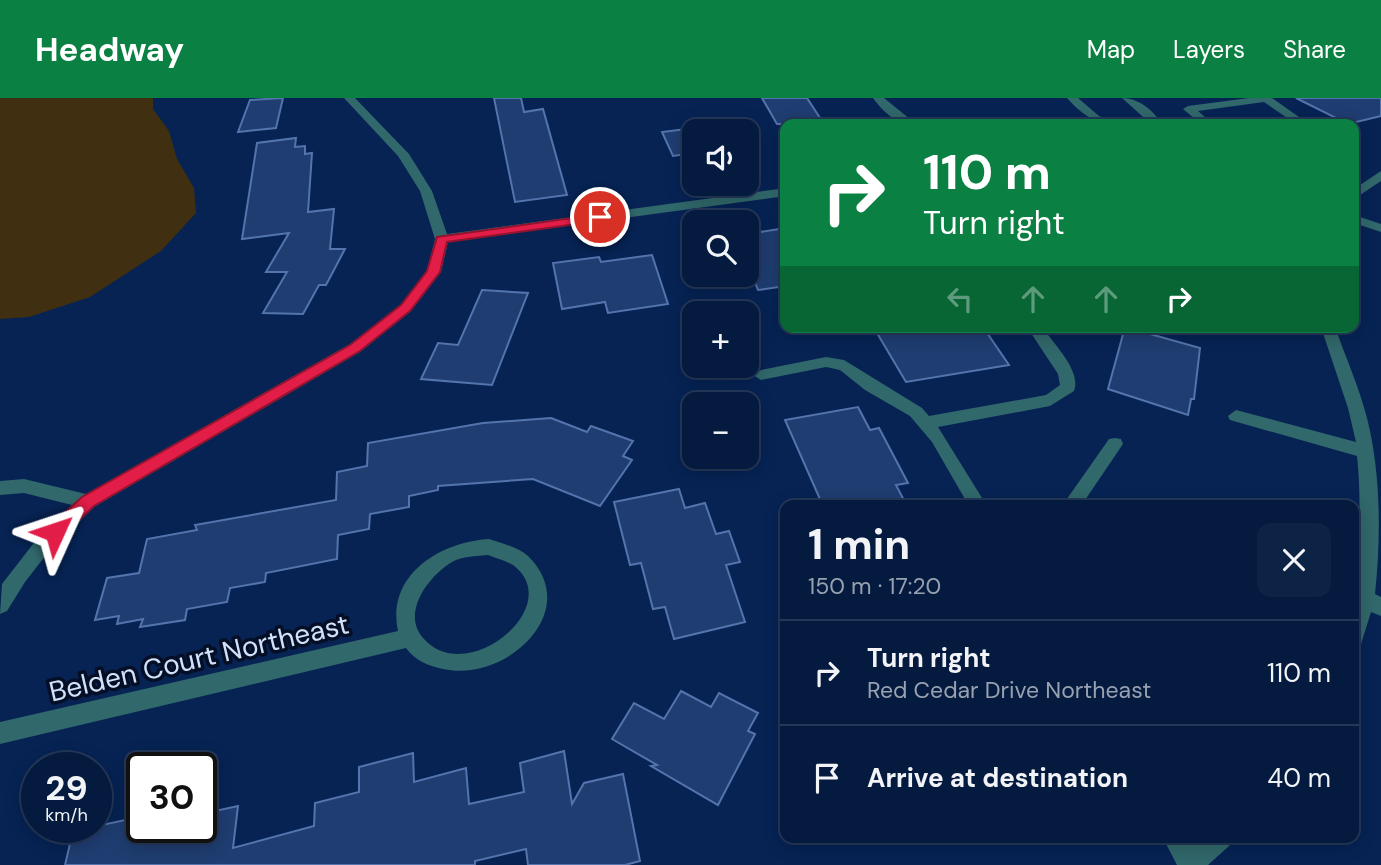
<!DOCTYPE html>
<html lang="en">
<head>
<meta charset="utf-8">
<style>
	:root { --surface:#041a3f; --page:#0d2346; --text:#f1f3f6; --muted:#97a1b0; --line:#253859; --accent:#0b8043 }
	body { margin:0; font-family:"DM Sans",sans-serif; background:var(--page); color:var(--text); height:100vh; display:flex; flex-direction:column; font-size:26px; white-space:nowrap }
	* { box-sizing:border-box; margin:0 }
	p { font-size:23px; color:var(--muted) }
	.icon { flex:none; width:38px; height:38px; fill:none; stroke:currentColor; stroke-width:2; stroke-linecap:round; stroke-linejoin:round }
	.map { position:relative; flex:1; overflow:hidden }
	.sheet { position:absolute; left:780px; top:402px; width:579px; height:343px; display:flex; flex-direction:column; background:var(--surface); border-radius:14px; box-shadow:0 4px 18px #0003,0 0 0 2px var(--line) }
	.sheet>* { flex:none }
	.hud { position:absolute; left:780px; top:21px; width:579px; height:214px; border-radius:14px; box-shadow:0 4px 18px #0003,0 0 0 2px var(--line); background:#0b8043; color:#fff; overflow:hidden }
	.tools { position:absolute; left:682px; top:21px; display:grid; gap:14px }
	.tools a { display:grid; place-items:center; width:77px; height:77px; border-radius:14px; background:var(--surface); box-shadow:0 4px 18px #0003,0 0 0 2px var(--line); font-size:35px }
	.speed { position:absolute; left:21px; top:654px; display:flex; gap:14px; font-size:35px; font-weight:700; text-align:center }
	.speed>* { display:grid; place-content:center; width:91px; height:91px; border-radius:50%; background:var(--surface); box-shadow:0 4px 18px #0003,0 0 0 2px var(--line); line-height:1 }
	.speed small { font-size:18px; font-weight:400 }
	.speed .limit { border:4px solid #111; border-radius:10px; background:#fff; color:#111 }
	.pin { position:absolute; display:grid; place-items:center; width:60px; height:60px; color:#fff; margin:-30px; border:4px solid #fff; border-radius:50%; box-shadow:0 2px 7px #0007 }
	.me { position:absolute; width:77px; margin:-38px; rotate:48deg; stroke-linejoin:round; filter:drop-shadow(0 0 5px #0008) }
	.turn { display:flex; align-items:center; gap:24px; height:147px; padding:0 28px; font-size:32px }
	.turn .icon { width:91px; height:91px; stroke-width:2.5 }
	.turn b { display:block; font-size:49px; line-height:60px }
	.lanes { display:flex; align-items:center; height:66px; padding:0 28px; background:#0003; justify-content:center; gap:35px; direction:ltr }
	.lanes .off { opacity:.35 }
	.round { display:grid; place-items:center; flex:none; width:74px; height:74px; border-radius:14px; background:var(--page) }
	.head { display:flex; align-items:center; justify-content:space-between; height:119px; padding:0 28px }
	h1 { font-size:42px; font-weight:700; line-height:52px }
	ul { padding:0; list-style:none }
	li { display:flex; align-items:center; gap:21px; height:105px; padding:0 28px; border-top:2px solid var(--line) }
	li div { flex:1 }
	li b { display:block; font-size:26px }
	li em { font-style:normal }
	header { display:flex; align-items:center; gap:42px; box-sizing:border-box; height:98px; padding:0 35px; background:var(--accent); color:#fff }
	header strong { font-size:33px }
	nav { display:flex; gap:38px; margin-inline-start:auto; font-size:24px }
	.map>svg:first-child { display:block }
	.green { fill:#402f11 }
	.building { fill:#1f3d71; stroke:#5374ac; stroke-width:2 }
	.lines { fill:none; stroke-linecap:round; stroke-linejoin:round }
	.minor { fill:#31686b; fill-rule:evenodd }
	.route { fill:#e11d48; stroke:#92132f; stroke-width:2 }
	.labels { text-anchor:middle; dominant-baseline:central; stroke-width:7; stroke-linejoin:round; paint-order:stroke }
	.near-street-label { font-size:28px; fill:#d1e1fa; stroke:#040e24 }
</style>
</head>
<body>
<header>
<strong>Headway</strong>
<nav><a>Map</a><a>Layers</a><a>Share</a></nav>
</header>
<div class="map">
<svg width="1381" height="767" viewBox="0 0 1381 767">
	<rect width="100%" height="100%" fill="#062354"/>
	<!-- green -->
	<polygon class="green" points="0,0 153,0 153,11 169,33 177,61 194,90 196,115 161,153 90,199 29,219 0,221"/>
	<!-- building -->
	<g class="building">
		<polygon points="283,0 276,30 238,34 250,2"/>
		<polygon points="494,0 521,0 524,14 543,11 567,97 515,104"/>
		<polygon points="762,0 807,0 824,26 777,26"/>
		<polygon points="1296,0 1381,0 1381,18 1348,26"/>
		<polygon points="695,30 695,55 673,58 662,34"/>
		<polygon points="296,40 295,49 305,48 305,56 312,55 308,114 334,111 330,151 345,151 326,187 319,187 303,216 263,215 287,174 266,174 289,135 242,141 257,45"/>
		<polygon points="786,130 786,188 758,192 754,182 747,183 747,136"/>
		<polygon points="652,157 668,206 608,215 605,204 562,211 553,165 599,159 601,164"/>
		<polygon points="482,192 528,195 492,287 421,281 438,245 458,247"/>
		<polygon points="913,229 983,229 1009,267 906,284 877,235"/>
		<polygon points="1125,229 1200,250 1194,301 1191,301 1188,317 1108,291"/>
		<polygon points="858,309 870,332 879,330 908,385 896,387 907,408 823,408 785,322"/>
		<polygon points="551,320 587,334 591,328 633,343 623,358 632,362 600,408 533,381 438,388 438,392 409,398 409,409 370,416 369,431 338,437 337,461 266,475 265,484 230,490 227,504 187,511 185,522 140,529 143,521 117,526 119,518 95,522 107,480 139,475 147,441 197,432 195,427 336,402 337,374 367,368 368,345 483,325"/>
		<polygon points="679,391 685,410 705,405 716,436 729,433 740,464 726,467 745,524 674,541 665,509 653,511 641,465 630,467 614,404"/>
		<polygon points="681,593 711,609 719,595 758,615 748,633 755,636 718,707 651,668 657,667 612,641 634,605 664,621"/>
		<polygon points="564,653 572,706 584,685 623,676 640,763 625,767 528,767 526,751 475,763 475,767 65,767 73,733 130,721 128,730 201,730 201,716 238,708 233,750 314,728 315,705 359,694 359,669 413,655 414,684 466,670 469,706 524,694 520,665"/>
	</g>
	<g class="lines">
		<!-- minor -->
		<g class="minor">
			<polygon points="344,0 355,0 409,56 432,93 447,136 786,90 786,98 448,144 441,174 411,213 360,254 94,409 46,457 25,484 7,513 0,516 2,486 33,446 72,407 24,395 0,397 0,383 24,381 86,396 350,246 401,207 427,173 435,141 420,93 398,58"/>
			<path d="M873,0H884L916,26C897,27 884,15 873,0Z"/>
			<path d="M1067,0H1078L1099,18L1122,26C1097,27 1083,18 1067,0Z"/>
			<path d="M1122,0C1138,0 1153,12 1162,26H1151Z"/>
			<polygon points="1249,0 1272,0 1309,26 1296,26 1264,4 1198,13 1213,26 1201,26 1183,11 1188,8"/>
			<polygon points="1381,73 1381,83 1354,101 1354,91"/>
			<polygon points="1354,117 1381,126 1381,134 1354,125"/>
			<path d="M1027,229H1042C1053,245 1082,273 1074,293L1050,308L938,329L987,408H969L932,344L910,318L865,292L840,272L826,269L761,282L753,277L761,272L826,259L844,262L922,310L929,318L1046,297L1060,287L1058,276Z"/>
			<path d="M1321,229H1335C1346,260 1359,289 1367,320C1381,375 1381,440 1375,496L1381,499V518L1371,514L1361,546L1354,548C1354,484 1364,422 1357,358L1230,322L1228,318L1236,312L1356,344L1348,310Z"/>
			<polygon points="1115,340 1121,341 1123,346 1081,408 1062,408 1109,341"/>
			<path d="M489,441C501,445 520,450 528,458C584,513 506,585 443,571C429,568 415,563 406,550L0,646V624L398,533C386,477 440,444 489,441ZM488,457C496,460 506,463 513,467C567,507 468,590 424,541C399,515 431,474 456,462C466,458 478,458 488,457Z"/>
			<polygon points="1163,740 1189,740 1194,747 1202,740 1233,740 1229,748 1208,767 1177,767"/>
		</g>
	</g>
	<!-- route -->
	<polygon class="route" points="600,116 606,119 605,122 447,144 440,174 410,213 360,253 94,408 61,439 49,439 46,434 49,429 82,399 350,247 401,207 427,173 437,139"/>
	<g class="labels">
		<!-- near-street labels -->
		<g class="near-street-label">
			<text transform="translate(199 560) rotate(-13)">Belden Court Northeast</text>
		</g>
	</g>
</svg>
<div class="tools">
<a><svg class="icon" aria-label="sound" viewBox="0 0 24 24"><path d="M4 9h4l5-4v14l-5-4H4zM17 9q2 3 0 6"/></svg></a>
<a><svg class="icon" aria-label="search" viewBox="0 0 24 24"><circle cx="10" cy="10" r="6"/><path d="M15 15l6 6"/></svg></a>
<a>+</a>
<a>−</a>
</div>
<div class="speed"><div>29<small>km/h</small></div><div class="limit">30</div></div>
<div class="pin" style="left:600px;top:119px;background:#d93025"><svg class="icon" aria-label="arrive" viewBox="0 0 24 24"><path d="M6 21V4h12l-3 4 3 4H6"/></svg></div>
<svg class="me" style="left:55px;top:434px" viewBox="-20 -20 40 40"><path d="M0-17L14 15 0 8-14 15z" fill="#e11d48" stroke="#fff" stroke-width="4"/></svg>
<div class="hud">
<div class="turn"><svg class="icon" aria-label="right" viewBox="0 0 24 24"><path d="M7 20v-9h11M14 6l5 5-5 5"/></svg><div><b>110 m</b>Turn right</div></div>
<div class="lanes"><svg class="icon off" aria-label="left" viewBox="0 0 24 24"><path d="M17 20v-9H6M10 6l-5 5 5 5"/></svg><svg class="icon off" aria-label="ahead" viewBox="0 0 24 24"><path d="M12 20V5M6 11l6-6 6 6"/></svg><svg class="icon off" aria-label="ahead" viewBox="0 0 24 24"><path d="M12 20V5M6 11l6-6 6 6"/></svg><svg class="icon" aria-label="right" viewBox="0 0 24 24"><path d="M7 20v-9h11M14 6l5 5-5 5"/></svg></div>
</div>
<section class="sheet">
<div class="head"><div><h1>1 min</h1><p>150 m · 17:20</p></div><a class="round"><svg class="icon" aria-label="close" viewBox="0 0 24 24"><path d="M6 6l12 12M18 6L6 18"/></svg></a></div>
<ul>
<li><svg class="icon" aria-label="right" viewBox="0 0 24 24"><path d="M7 20v-9h11M14 6l5 5-5 5"/></svg><div><b>Turn right</b><p>Red Cedar Drive Northeast</p></div><em>110 m</em></li>
<li><svg class="icon" aria-label="arrive" viewBox="0 0 24 24"><path d="M6 21V4h12l-3 4 3 4H6"/></svg><div><b>Arrive at destination</b></div><em>40 m</em></li>
</ul>
</section>
</div>
</body>
</html>
